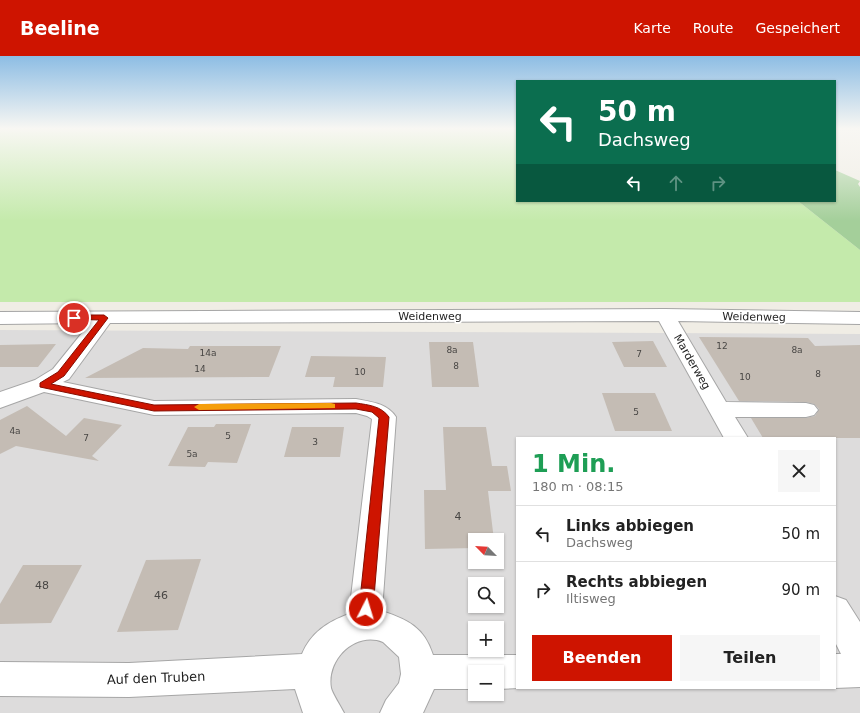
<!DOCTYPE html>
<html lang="de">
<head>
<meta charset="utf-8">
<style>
	:root { --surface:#fff; --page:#f6f6f6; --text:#222; --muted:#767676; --line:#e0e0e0; --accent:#ce1400 }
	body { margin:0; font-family:"DejaVu Sans",sans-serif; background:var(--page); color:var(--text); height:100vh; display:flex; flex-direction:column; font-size:15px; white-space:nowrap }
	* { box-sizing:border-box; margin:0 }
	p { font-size:13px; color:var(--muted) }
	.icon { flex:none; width:22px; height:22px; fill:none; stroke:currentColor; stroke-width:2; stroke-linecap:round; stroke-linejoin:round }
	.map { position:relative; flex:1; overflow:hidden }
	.panel { position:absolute; left:516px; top:381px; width:320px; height:252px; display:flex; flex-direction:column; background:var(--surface); border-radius:0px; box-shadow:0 1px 3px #0004 }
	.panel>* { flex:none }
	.banner { position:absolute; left:516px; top:24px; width:320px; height:122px; border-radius:0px; box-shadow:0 1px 3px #0004; background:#0b6e4f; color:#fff; overflow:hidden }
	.needle { width:26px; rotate:294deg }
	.fabs { position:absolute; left:468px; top:477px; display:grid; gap:8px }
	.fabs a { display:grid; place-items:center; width:36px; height:36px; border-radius:0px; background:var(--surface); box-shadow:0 1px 3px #0004; font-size:20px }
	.pin { position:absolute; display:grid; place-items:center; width:34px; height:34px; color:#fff; margin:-17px; border:2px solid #fff; border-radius:50%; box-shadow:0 1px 4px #0007 }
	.me { position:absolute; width:44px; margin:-22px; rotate:5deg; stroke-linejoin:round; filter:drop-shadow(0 0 3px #0008) }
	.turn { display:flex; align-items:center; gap:14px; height:84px; padding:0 16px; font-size:18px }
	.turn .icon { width:52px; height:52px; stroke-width:2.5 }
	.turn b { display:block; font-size:28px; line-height:34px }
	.lanes { display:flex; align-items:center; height:38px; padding:0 16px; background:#0003; justify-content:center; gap:20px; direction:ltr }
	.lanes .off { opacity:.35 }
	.round { display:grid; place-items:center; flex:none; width:42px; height:42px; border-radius:0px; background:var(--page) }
	.head { display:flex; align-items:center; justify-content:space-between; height:68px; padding:0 16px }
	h1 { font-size:24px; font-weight:700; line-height:30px; color:#1e9e55 }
	.action { display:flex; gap:8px; margin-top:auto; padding:8px 16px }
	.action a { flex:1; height:46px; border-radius:0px; background:var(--accent); color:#fff; font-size:16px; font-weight:700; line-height:46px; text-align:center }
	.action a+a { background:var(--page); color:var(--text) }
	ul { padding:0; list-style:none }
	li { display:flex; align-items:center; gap:12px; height:56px; padding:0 16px; border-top:1px solid var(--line) }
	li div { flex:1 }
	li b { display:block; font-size:15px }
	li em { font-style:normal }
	header { display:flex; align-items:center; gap:24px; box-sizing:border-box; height:56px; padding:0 20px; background:var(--accent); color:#fff }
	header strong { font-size:19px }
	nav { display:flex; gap:22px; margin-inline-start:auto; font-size:14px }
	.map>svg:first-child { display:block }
	.residential { fill:#dddcdc; fill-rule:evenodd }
	.grass { fill:#c4eaab }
	.forest { fill:#a4cf9a }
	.building { fill:#c4bcb4 }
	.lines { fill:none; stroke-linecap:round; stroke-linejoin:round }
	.street-casing { stroke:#a6a6a6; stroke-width:2 }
	.street { fill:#fff; fill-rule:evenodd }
	.route { fill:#ce1400; stroke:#860d00 }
	.slow { fill:#f59e0b }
	.labels { text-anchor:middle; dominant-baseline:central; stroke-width:3.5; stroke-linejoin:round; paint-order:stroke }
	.number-label { font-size:9px; fill:#484644 }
	.street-label { font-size:11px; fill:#1f1f1f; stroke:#fff }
	.near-number-label { font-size:11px; fill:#484644 }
	.near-street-label { font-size:13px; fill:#1f1f1f; stroke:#fff }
</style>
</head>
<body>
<header>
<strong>Beeline</strong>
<nav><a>Karte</a><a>Route</a><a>Gespeichert</a></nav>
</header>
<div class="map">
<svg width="860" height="657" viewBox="0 0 860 657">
	<rect width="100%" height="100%" fill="#f0ede5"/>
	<!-- residential -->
	<path class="residential" d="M0,274L860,278V657H0ZM517,382H835V632H517ZM475,484H497V506H475ZM475,528H497V550H475ZM475,572H497V594H475ZM475,616H497V638H475Z"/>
	<!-- grass -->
	<polygon class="grass" points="0,73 517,73 517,145 798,145 860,194 860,246 0,246"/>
	<!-- forest -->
	<polygon class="forest" points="835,114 860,125 858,128 860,131 860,194 798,145 835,145"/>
	<!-- building -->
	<g class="building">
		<polygon points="699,281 808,282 815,290 860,289 860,382 763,382 751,362 806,362 815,360 819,353 814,348 806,346 739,345"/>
		<polygon points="653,285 667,311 624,311 612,286"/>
		<polygon points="429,286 473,286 479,331 432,331"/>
		<polygon points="56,288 38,311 0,311 0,289"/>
		<polygon points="190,290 281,290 269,321 85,322 143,292 188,293"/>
		<polygon points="311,300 386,301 383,331 333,331 335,321 305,321"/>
		<polygon points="602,337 655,337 672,375 615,375"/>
		<polygon points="27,350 66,380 84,362 122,369 92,400 99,405 16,390 0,398 0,364"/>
		<polygon points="216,368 251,368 237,407 208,406 205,411 168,410 188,371 214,371"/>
		<polygon points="292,371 344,371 340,401 284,401"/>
		<polygon points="443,371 486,371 492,410 507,410 511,435 488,435 494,484 475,484 475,492 425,493 424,434 446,434"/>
		<polygon points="201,503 178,574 117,576 146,504"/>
		<polygon points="23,509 82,509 51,567 0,568 0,548"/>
	</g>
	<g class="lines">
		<!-- street casing -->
		<g class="street-casing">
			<g id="street">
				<path d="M665,253L860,256V268L678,265L726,346L806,347L814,349L818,354L814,359L806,361H735L748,382H724L659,265L110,267L69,323L63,326L154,345L356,343C371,346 387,347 396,361L382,555C408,564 424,571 433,599H517V632H520L497,633V616H475V633H434L423,657H380L386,644L399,627L401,618L399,601L383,586C355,575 326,604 331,632C332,637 341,651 344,657H303L295,633L129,641L0,640V606L129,607L302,598C311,577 327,566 349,558L372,363L367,360L356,357L154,359L44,336L0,352V336L35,324L53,313L90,267L0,268V256Z"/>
				<polygon points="835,540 846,544 860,566 860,631 835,632 835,598 841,598 835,586"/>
			</g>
		</g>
		<!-- street -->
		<use href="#street" class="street"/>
	</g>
	<!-- sky -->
	<linearGradient id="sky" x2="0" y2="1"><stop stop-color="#8dbde4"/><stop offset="0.44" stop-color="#f8f7f3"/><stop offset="1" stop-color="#f8f7f3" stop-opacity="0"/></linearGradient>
	<rect width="860" height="165" fill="url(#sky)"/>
	<!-- route -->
	<path class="route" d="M74,259H104L108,262L64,320L51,328L154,349L356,347C369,349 381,350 389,361L373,553L371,557L366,559L361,557L359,553L379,362L372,356L356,353L154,355L40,331V327L58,316L99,264L72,263V260Z"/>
	<!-- slow -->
	<polygon class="slow" points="331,347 335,348 335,352 199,354 194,351 199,348"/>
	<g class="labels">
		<!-- number labels -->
		<g class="number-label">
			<text x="722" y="290">12</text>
			<text x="452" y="294">8a</text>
			<text x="797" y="294">8a</text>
			<text x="208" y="297">14a</text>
			<text x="639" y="298">7</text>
			<text x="456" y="310">8</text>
			<text x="200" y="313">14</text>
			<text x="360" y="316">10</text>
			<text x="818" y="318">8</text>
			<text x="745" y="321">10</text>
			<text x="636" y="356">5</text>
			<text x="15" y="375">4a</text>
			<text x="228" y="380">5</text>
			<text x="86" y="382">7</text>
			<text x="315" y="386">3</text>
			<text x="192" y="398">5a</text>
		</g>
		<!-- street labels -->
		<g class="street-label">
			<text x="430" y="260">Weidenweg</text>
			<text transform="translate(754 261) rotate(1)">Weidenweg</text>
			<text transform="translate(692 306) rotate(60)">Marderweg</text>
		</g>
		<!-- near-number labels -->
		<g class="near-number-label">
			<text x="458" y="460">4</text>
			<text x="42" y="529">48</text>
			<text x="161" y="539">46</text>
		</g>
		<!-- near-street labels -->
		<g class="near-street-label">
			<text transform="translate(156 622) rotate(-2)">Auf den Truben</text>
		</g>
	</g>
</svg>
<div class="fabs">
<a><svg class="needle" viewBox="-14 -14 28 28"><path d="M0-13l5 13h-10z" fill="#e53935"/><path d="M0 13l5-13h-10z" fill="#767676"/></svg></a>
<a><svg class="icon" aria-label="search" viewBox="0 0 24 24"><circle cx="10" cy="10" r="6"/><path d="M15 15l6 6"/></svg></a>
<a>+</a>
<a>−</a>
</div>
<div class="pin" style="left:74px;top:262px;background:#d93025"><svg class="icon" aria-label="arrive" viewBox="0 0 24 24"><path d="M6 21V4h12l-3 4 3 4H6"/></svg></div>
<svg class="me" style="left:366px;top:553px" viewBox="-20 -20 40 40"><circle r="17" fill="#ce1400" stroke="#fff" stroke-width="3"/><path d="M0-11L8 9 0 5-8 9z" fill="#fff"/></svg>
<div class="banner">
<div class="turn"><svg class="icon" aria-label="left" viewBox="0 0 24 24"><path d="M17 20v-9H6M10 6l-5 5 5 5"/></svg><div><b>50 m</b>Dachsweg</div></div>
<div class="lanes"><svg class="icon" aria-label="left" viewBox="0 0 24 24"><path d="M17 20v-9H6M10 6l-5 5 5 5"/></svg><svg class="icon off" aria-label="ahead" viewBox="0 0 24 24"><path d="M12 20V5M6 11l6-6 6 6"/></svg><svg class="icon off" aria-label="right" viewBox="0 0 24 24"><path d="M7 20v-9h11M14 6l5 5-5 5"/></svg></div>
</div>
<section class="panel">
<div class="head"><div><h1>1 Min.</h1><p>180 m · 08:15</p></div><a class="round"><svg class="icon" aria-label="close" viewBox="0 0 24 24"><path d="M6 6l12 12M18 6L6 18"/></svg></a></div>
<ul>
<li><svg class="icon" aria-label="left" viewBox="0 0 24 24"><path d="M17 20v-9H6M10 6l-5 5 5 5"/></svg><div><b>Links abbiegen</b><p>Dachsweg</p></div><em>50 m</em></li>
<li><svg class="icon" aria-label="right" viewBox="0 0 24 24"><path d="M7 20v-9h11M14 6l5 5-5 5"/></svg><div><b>Rechts abbiegen</b><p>Iltisweg</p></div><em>90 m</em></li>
</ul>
<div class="action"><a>Beenden</a><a>Teilen</a></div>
</section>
</div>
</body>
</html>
